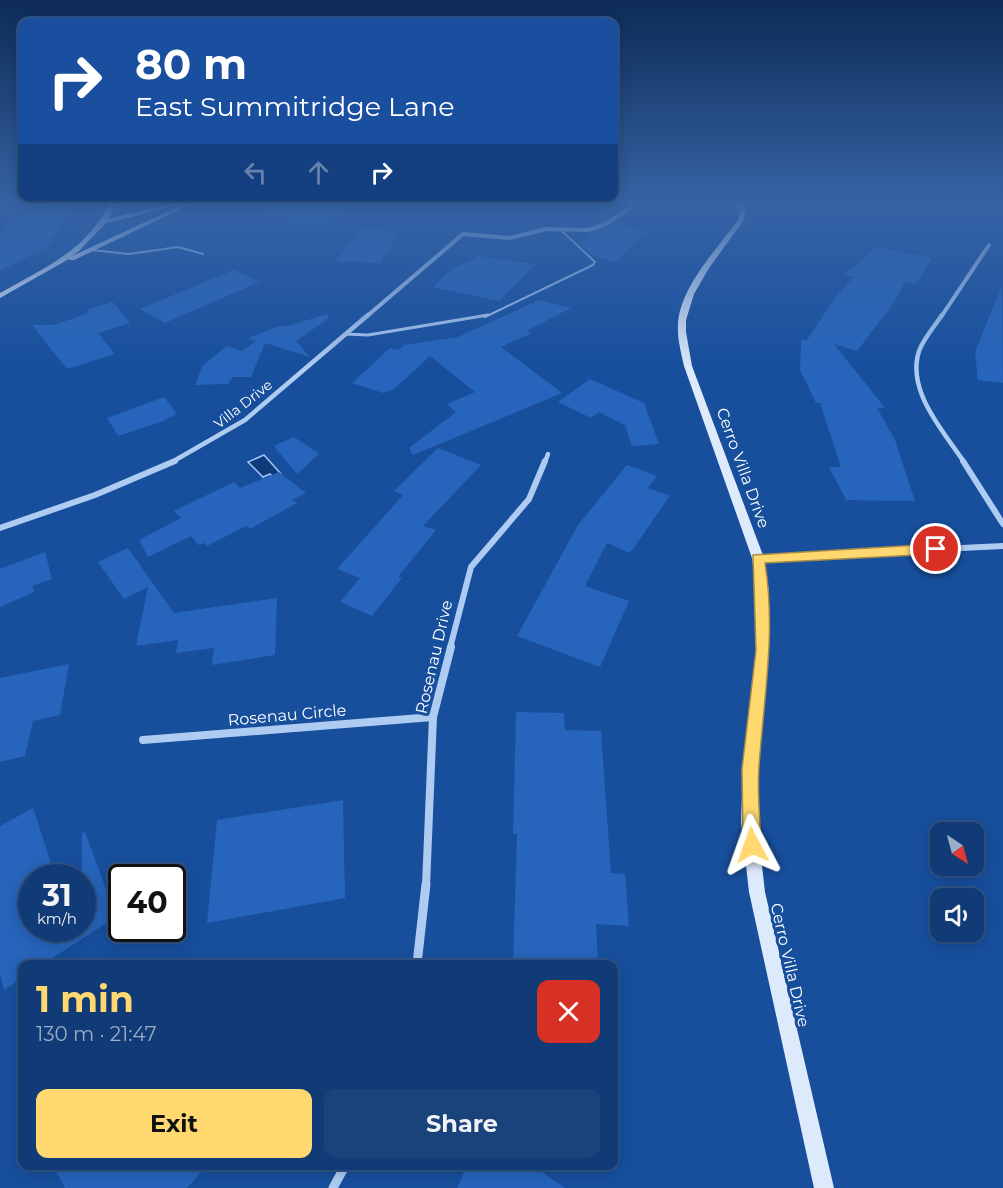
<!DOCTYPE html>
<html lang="en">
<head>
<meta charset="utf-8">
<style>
	:root { --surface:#113b76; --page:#1a427b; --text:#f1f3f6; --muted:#9cadc5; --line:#305588; --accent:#ffd870 }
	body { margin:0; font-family:Montserrat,sans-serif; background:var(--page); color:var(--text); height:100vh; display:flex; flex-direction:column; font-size:22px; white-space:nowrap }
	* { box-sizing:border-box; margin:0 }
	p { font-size:20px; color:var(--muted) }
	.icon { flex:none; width:33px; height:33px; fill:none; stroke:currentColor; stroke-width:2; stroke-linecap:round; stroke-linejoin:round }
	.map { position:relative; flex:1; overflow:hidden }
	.sheet { position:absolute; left:18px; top:960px; width:600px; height:210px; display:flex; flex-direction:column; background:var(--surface); border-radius:12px; box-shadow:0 3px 15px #0003,0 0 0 2px var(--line) }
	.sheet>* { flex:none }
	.hud { position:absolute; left:18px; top:18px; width:600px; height:183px; border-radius:12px; box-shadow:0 3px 15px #0003,0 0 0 2px var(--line); background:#1a4fa0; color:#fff; overflow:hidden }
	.needle { width:39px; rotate:144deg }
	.fabs { position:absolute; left:930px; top:822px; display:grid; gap:12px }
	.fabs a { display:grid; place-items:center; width:54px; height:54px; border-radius:12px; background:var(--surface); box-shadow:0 3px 15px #0003,0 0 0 2px var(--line); font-size:30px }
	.speed { position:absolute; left:18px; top:864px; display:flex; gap:12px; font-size:30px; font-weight:700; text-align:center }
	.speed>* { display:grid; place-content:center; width:78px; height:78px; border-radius:50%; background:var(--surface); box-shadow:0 3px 15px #0003,0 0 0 2px var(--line); line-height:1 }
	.speed small { font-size:15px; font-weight:400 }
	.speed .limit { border:3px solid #111; border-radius:9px; background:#fff; color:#111 }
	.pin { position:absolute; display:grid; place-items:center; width:51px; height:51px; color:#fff; margin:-26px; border:3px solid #fff; border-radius:50%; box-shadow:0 2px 6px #0007 }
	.me { position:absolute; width:66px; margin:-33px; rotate:356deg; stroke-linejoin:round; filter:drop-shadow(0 0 4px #0008) }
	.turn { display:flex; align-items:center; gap:21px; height:126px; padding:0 18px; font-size:27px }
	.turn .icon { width:78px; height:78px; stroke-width:2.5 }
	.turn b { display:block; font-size:42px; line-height:51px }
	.lanes { display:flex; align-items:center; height:57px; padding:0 18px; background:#0003; justify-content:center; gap:30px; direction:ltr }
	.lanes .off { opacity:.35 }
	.round { display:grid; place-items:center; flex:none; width:63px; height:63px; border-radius:12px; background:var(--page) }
	.head { display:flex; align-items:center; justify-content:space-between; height:102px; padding:0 18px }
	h1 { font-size:36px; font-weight:700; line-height:45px; color:var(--accent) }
	.action { display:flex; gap:12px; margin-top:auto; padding:12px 18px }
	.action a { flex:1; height:69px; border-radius:12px; background:var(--accent); color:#111; font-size:24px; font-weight:700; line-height:69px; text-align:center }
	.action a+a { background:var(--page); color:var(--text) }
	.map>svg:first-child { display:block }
	.water { fill:#0f3b7a; stroke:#a1c6f5; stroke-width:1.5 }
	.building { fill:#2665bb }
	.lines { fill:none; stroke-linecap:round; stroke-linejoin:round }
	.lane-far1 { stroke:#aeccf2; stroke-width:2 }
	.lane { stroke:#aeccf2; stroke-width:3 }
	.street-far4 { stroke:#aeccf2; stroke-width:4 }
	.street-far3 { stroke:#aeccf2; stroke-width:4.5 }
	.street-far2 { stroke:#aeccf2; stroke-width:6 }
	.street-far1 { stroke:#aeccf2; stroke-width:8 }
	.street { stroke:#aeccf2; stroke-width:9 }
	.secondary { fill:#ddeafc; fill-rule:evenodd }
	.route { fill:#ffd870; stroke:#a68c49; stroke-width:1.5 }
	.labels { text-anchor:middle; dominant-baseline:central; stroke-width:6; stroke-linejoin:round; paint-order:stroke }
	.far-street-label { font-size:14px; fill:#fff; stroke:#174f9d }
	.street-label { font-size:16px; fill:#fff; stroke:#174f9d }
</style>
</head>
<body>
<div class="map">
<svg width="1003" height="1188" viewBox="0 0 1003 1188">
	<rect width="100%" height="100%" fill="#174f9d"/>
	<!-- water -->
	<polygon class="water" points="264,455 281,474 274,478 270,474 263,477 248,462"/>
	<!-- building -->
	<g class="building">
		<polygon points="27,202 74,202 48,247 0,271 0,237 14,217 28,216"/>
		<polygon points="267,202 352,202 327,223 266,217"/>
		<polygon points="613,224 645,232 615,262 594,256 581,244 594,232"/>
		<polygon points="361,229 384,230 396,237 381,263 335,261"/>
		<polygon points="876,247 932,258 915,285 905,282 894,302 857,351 834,344 885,408 877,408 895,440 915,501 846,500 829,467 841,467 820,403 816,403 800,370 801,340 807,340 837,295 854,277 845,274"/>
		<polygon points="479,256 535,264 499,301 433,287 452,269"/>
		<polygon points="234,270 259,282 165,323 140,309"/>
		<polygon points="1002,285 1003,383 978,380 975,352"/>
		<polygon points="539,300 571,308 528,330 530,334 501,347 562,393 413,455 409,448 456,412 447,404 475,392 430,356 394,389 383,393 352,383 390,348 398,350 404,345 458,337"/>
		<polygon points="113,302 130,323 98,333 115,354 67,369 32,325 53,325 87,314 88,309"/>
		<polygon points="327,314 329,318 296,341 310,357 265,343 251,377 233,377 228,384 195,385 202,366 227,346 242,351 256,341 248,338 282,325 284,327"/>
		<polygon points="590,379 644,403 659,444 632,446 625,425 599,412 591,418 558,402"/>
		<polygon points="164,397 177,414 161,422 118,436 107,418"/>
		<polygon points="294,437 319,454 297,474 274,446"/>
		<polygon points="438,448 481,465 423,526 436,530 398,577 402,578 372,616 340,602 360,578 337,569 403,495 394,491"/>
		<polygon points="627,465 657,476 648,488 670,496 630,553 607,543 585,586 629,601 600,667 517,636 578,525"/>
		<polygon points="279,472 306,493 292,500 297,503 250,529 246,526 207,546 205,543 198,545 191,536 148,557 139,540 181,518 174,511 234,482 240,488"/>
		<polygon points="128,548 174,613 277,598 275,655 212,665 214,648 176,653 178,640 136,646 148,587 124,599 98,562"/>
		<polygon points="45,552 52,579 32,586 34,592 0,607 0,569"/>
		<polygon points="69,664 60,715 33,721 25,756 0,762 0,678"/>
		<polygon points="516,712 564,713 565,730 601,731 611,873 625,874 629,926 596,924 598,964 513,964 517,834 513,834"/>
		<polygon points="343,800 345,898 207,923 217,820"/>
		<polygon points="33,808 56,878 32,878 32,928 82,928 82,833 85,832 116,917 43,964 22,964 22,978 4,990 0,974 0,826"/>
		<polygon points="53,1166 207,1166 187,1188 65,1188"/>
		<polygon points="467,1166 533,1166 565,1188 457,1188"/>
	</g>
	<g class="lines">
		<!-- lane-far1 -->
		<g class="lane-far1">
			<polyline points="92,250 129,254 178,247 203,254"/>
			<polyline points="485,317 593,265 595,262 561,230"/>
		</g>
		<!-- lane -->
		<polyline class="lane" points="345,334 368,335 488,315"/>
		<!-- street-far4 -->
		<g class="street-far4">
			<polyline points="366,317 463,234 510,238 546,229 588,230 604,225 639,202"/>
			<polyline points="941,317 989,245"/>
		</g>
		<!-- street-far3 -->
		<g class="street-far3">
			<path d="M942,315C934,327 924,338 919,351C906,391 944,432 964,462"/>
			<polyline points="172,462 245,420 368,315"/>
			<polyline points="545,462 548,454"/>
		</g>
		<!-- street-far2 -->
		<g class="street-far2">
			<polyline points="963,461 1003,524"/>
			<polyline points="0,528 95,495 175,461"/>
			<polyline points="758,558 1003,546"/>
			<polyline points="450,648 471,567 529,499 545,461"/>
		</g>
		<!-- street-far1 -->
		<g class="street-far1">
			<polyline points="143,740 433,717"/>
			<polyline points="426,886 433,717 451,647"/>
		</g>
		<!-- street -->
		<g class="street">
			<polyline points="417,964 426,884"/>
			<polyline points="333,1188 345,1166"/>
		</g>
		<!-- secondary -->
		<g class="secondary">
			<path d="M110,202H116L109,219L177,202H196L74,260H70L69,259L0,298V293C44,268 88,250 110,202ZM184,204L72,256L79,251L106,223Z"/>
			<path d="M738,202H744L746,212L744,220L709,268L694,294L686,320V332L692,366L764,558L769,592V650L757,769V822L765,892L834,1188H814L749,892L741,822L743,769L757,650V592L752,558L684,366C681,352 677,338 678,324C680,287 717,249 738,220L740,212Z"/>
		</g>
	</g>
	<!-- sky -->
	<linearGradient id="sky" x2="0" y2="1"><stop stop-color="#0d2b56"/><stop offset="0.55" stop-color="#3663a5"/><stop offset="1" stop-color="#3663a5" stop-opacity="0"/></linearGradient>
	<rect width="1003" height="368" fill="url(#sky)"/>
	<!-- route -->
	<path class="route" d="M936,544L942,549L936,554L765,563C776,631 764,697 759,766C757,792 760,819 761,845L758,851L752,854L745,851L743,845L742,769L756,650L753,555Z"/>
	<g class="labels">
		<!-- far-street labels -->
		<g class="far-street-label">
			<text transform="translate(243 404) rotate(-38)">Villa Drive</text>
		</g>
		<!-- street labels -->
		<g class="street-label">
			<text transform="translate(743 468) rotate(70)">Cerro Villa Drive</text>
			<text transform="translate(434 657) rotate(-77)">Rosenau Drive</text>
			<text transform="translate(287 715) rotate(-5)">Rosenau Circle</text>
			<text transform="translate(790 965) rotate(77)">Cerro Villa Drive</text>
		</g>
	</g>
</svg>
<div class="fabs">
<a><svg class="needle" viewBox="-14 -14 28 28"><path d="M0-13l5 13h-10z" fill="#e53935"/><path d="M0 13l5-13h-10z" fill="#9cadc5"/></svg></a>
<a><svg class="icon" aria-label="sound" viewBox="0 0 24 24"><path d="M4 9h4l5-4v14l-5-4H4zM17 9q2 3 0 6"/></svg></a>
</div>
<div class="speed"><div>31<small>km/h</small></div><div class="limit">40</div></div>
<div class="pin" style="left:936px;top:549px;background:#d93025"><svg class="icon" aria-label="arrive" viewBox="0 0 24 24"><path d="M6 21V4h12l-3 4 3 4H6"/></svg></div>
<svg class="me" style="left:752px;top:845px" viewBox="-20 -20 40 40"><path d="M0-17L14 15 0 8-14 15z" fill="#ffd870" stroke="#fff" stroke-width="4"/></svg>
<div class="hud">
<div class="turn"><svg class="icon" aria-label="right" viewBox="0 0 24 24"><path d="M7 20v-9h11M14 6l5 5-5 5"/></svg><div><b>80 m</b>East Summitridge Lane</div></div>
<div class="lanes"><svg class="icon off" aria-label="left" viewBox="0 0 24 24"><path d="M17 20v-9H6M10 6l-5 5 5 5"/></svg><svg class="icon off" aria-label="ahead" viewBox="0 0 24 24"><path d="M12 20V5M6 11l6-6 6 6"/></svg><svg class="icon" aria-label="right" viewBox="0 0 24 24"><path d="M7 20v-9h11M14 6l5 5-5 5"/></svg></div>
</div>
<section class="sheet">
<div class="head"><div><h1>1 min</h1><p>130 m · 21:47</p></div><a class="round" style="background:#d93025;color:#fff"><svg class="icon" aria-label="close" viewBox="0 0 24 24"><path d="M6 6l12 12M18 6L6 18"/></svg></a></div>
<div class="action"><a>Exit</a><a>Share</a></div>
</section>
</div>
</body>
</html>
